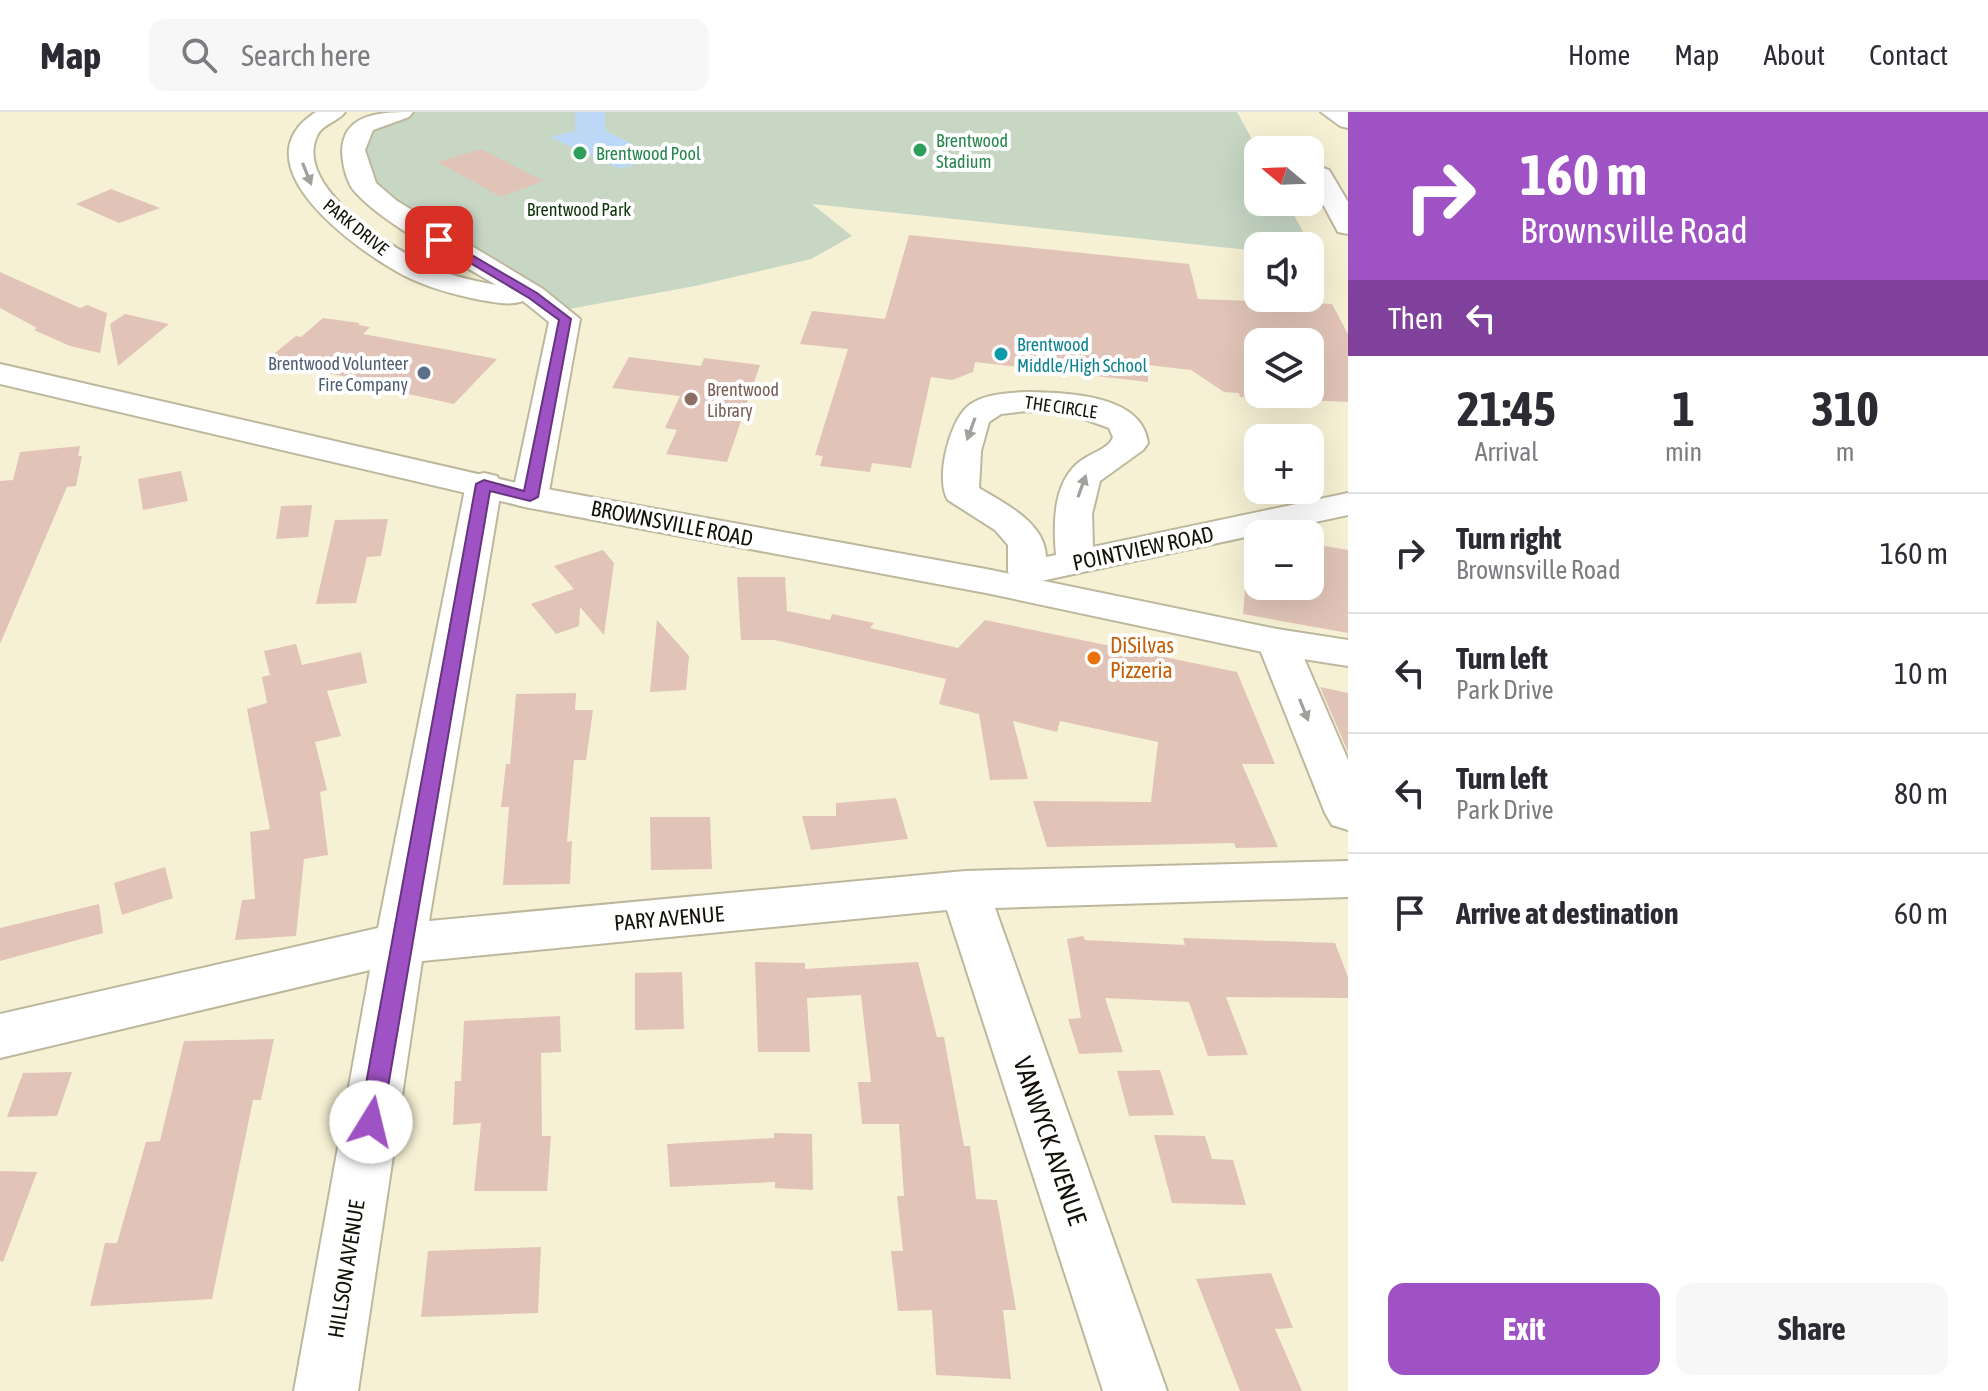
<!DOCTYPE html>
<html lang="en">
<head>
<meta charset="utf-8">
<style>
	:root { --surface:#fff; --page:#f7f7f7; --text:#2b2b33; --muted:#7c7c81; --line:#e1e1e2; --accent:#9f52c3 }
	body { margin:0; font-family:"Asap Condensed",sans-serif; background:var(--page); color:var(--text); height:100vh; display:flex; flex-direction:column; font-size:30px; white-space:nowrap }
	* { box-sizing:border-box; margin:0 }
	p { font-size:26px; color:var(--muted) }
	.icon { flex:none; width:44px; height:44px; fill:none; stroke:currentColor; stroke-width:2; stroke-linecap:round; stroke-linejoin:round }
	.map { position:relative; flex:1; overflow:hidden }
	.drawer { display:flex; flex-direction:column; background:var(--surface); width:640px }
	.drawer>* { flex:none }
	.guide { background:#9f52c3; color:#fff; overflow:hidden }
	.needle { width:52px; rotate:289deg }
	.fabs { position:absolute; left:1244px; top:24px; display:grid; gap:16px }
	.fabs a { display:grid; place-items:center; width:80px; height:80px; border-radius:16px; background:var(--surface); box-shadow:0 8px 32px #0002; font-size:40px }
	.pin { position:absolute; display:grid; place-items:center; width:68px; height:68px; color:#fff; margin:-34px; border-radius:16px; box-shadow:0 4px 12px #0006 }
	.me { position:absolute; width:88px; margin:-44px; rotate:9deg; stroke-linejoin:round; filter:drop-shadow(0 0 6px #0008) }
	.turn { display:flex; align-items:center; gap:28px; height:168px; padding:0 40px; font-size:36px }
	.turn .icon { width:104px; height:104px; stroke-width:2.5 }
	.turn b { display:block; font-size:56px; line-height:68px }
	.then { display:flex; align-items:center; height:76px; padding:0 40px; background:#0003; gap:16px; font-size:30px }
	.eta { display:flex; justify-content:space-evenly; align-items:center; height:136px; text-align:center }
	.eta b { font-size:48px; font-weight:700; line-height:56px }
	.primary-button { display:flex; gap:16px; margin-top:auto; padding:16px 40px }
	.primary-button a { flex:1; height:92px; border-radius:16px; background:var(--accent); color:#fff; font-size:32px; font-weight:700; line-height:92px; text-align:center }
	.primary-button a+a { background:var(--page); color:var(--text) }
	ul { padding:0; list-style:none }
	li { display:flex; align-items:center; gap:24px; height:120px; padding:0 40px; border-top:2px solid var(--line) }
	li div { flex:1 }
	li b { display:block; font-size:30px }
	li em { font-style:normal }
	header { display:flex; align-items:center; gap:48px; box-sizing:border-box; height:112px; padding:0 40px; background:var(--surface); border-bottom:2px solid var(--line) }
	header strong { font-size:38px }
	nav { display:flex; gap:44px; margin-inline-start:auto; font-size:28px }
	.search { width:560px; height:72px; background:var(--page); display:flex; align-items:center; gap:20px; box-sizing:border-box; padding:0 28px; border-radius:16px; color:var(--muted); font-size:30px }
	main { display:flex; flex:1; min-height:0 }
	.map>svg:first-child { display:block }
	.green { fill:#c7d7c4 }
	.water { fill:#bdd8f7 }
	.building { fill:#e1c4b7; fill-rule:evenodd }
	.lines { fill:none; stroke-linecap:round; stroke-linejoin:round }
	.minor-casing { stroke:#bdb89d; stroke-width:4 }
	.secondary-casing { stroke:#bdb89d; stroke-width:4 }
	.minor { fill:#fff; fill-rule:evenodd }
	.secondary { fill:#fff; fill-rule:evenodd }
	.oneway { fill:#a1a09c }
	.route { fill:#9f52c3; stroke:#67357f; stroke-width:2 }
	.leisure-dot { fill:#2e9e5b; stroke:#fff; stroke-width:3 }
	.culture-dot { fill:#0f9aa8; stroke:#fff; stroke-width:3 }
	.service-dot { fill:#5c6f8a; stroke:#fff; stroke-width:3 }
	.education-dot { fill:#8d6e63; stroke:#fff; stroke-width:3 }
	.food-dot { fill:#e8710a; stroke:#fff; stroke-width:3 }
	.labels { text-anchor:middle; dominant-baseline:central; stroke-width:8; stroke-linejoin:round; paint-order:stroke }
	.far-leisure-label { font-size:18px; fill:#27864d; stroke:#fff; text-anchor:start }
	.far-park-label { font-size:18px; fill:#0f350a; stroke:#fff }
	.far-street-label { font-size:18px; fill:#141208; stroke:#fff }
	.far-culture-label { font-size:18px; fill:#0d838f; stroke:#fff; text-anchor:start }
	.far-service-label { font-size:18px; fill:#4e5e75; stroke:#fff; text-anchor:end }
	.far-education-label { font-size:18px; fill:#785e54; stroke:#fff; text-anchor:start }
	.street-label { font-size:22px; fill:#141208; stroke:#fff }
	.food-label { font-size:22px; fill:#c56008; stroke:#fff; text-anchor:start }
	.near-street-label { font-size:26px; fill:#141208; stroke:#fff }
</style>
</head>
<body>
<header>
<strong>Map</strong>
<div class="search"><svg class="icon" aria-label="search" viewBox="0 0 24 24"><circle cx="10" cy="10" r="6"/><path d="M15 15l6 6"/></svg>Search here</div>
<nav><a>Home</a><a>Map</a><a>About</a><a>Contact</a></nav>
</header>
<main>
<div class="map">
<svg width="1348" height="1279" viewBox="0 0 1348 1279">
	<rect width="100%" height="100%" fill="#f6f0d4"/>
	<!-- green -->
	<polygon class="green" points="400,0 1237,0 1258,38 1258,90 1287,90 1317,146 1310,145 1310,134 1258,134 1258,139 812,92 852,124 811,147 695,174 558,199 364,74 365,13"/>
	<!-- water -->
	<polygon class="water" points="575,0 605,0 605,18 657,45 620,57 550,25 575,19"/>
	<!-- building -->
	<g class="building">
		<polygon points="481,37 543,69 501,85 437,50"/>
		<polygon points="111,77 160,96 119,111 76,92"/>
		<path d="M909,123L1189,152L1198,187L1332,192L1348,222V290L1240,285L1239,281L1224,280L1191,258L1148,253V270L975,250L973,260L952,268L931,265L911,356L872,351L870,360L820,354L823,344L815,343L848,237L800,232L812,199L885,207ZM1258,230H1310V282H1258Z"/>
		<polygon points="0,160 80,196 87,193 107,201 100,241 70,234 34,218 37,216 0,196"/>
		<polygon points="125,202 169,212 118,254 110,212"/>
		<polygon points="323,206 360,211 358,213 370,215 363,222 497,247 454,292 354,270 358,267 265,249 296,224 301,225"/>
		<polygon points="629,245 701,254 704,246 760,253 727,350 666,342 677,318 665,316 680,284 612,276"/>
		<polygon points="80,334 78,344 82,344 76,374 67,375 0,532 0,369 13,368 20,340"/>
		<polygon points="181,359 188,389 143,398 138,367"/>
		<polygon points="312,393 308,425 276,427 281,394"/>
		<polygon points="388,407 381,444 367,445 356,491 316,492 335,408"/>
		<polygon points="1318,433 1348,438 1348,521 1243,502 1248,440 1258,438 1258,474 1310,474 1310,440 1318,441"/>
		<polygon points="603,438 614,451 604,523 580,495 579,514 556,522 531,492 574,477 554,454"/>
		<polygon points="737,465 785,465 787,499 830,508 832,502 874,511 870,516 958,536 985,508 1237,560 1275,652 1242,652 1278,735 1236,736 1234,731 1047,735 1033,689 1151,690 1158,630 1060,609 1057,620 1013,609 1028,667 990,668 979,602 939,592 946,567 775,528 741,528"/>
		<polygon points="657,508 689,544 686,578 650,580"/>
		<polygon points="296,532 302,553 361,540 367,571 327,579 341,624 315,630 327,678 320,680 328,743 304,747 296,824 235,828 242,788 255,787 250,720 270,717 247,597 267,591 262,565 270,563 264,539"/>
		<polygon points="1320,575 1348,581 1348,640"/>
		<polygon points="576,581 575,598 593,598 586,648 574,648 567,730 572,729 570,772 503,773 509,695 501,695 506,652 510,652 516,582"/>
		<polygon points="896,686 908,727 811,738 802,704 836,704 836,691"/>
		<polygon points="650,705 710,705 712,757 651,758"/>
		<polygon points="165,755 173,786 122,803 114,771"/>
		<polygon points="99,792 103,821 0,849 0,816"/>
		<polygon points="1083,824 1085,828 1185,833 1183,826 1335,831 1348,865 1348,886 1226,885 1248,943 1208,944 1189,890 1105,886 1123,940 1079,942 1068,907 1081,906 1067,827"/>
		<polygon points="755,850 805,851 805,857 918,850 937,925 944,925 964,1034 970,1034 976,1087 997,1088 1016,1198 1003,1198 1011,1267 936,1263 932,1198 898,1199 891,1139 903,1139 897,1084 904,1084 899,1012 862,1012 858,970 871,970 861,883 807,886 810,940 758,940"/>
		<polygon points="682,860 684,917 635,918 635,861"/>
		<polygon points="560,904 561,940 541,941 542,1024 551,1024 547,1079 474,1079 481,1011 453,1013 455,969 461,969 464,909"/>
		<polygon points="274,927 261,988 253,988 212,1187 90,1194 105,1131 117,1131 146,1030 160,1029 184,929"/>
		<polygon points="1160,958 1174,1003 1129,1004 1117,959"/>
		<polygon points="72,960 57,1004 7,1005 23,961"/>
		<polygon points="774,1021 812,1022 813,1078 775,1076 775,1070 670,1075 667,1032 774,1026"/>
		<polygon points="1154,1023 1205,1024 1212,1047 1233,1048 1246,1093 1172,1091"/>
		<polygon points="0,1059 37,1060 3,1150 0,1149"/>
		<polygon points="541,1135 538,1201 421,1205 428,1139"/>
		<polygon points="1271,1161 1293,1216 1275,1217 1302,1279 1240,1279 1196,1167"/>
	</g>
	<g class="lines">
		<!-- minor casing -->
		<g class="minor-casing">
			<g id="minor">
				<path d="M316,0H345C338,10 322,12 317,24C293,76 397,140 436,157C455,165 475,169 496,173C454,147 387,115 355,80C345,69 339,41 344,27C352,0 388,0 413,0L409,5L373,18L365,38L376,71L397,89L543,177L580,207L548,385L543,393L530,396L517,393L512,385L549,210L523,189C509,194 495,190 481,188C455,183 429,176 405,164C359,140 234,52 316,0Z"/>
				<polygon points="1321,0 1348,0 1348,16 1340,14"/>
				<polygon points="1320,55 1329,58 1348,90 1348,122 1338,120 1310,68 1311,58"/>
				<path d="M1026,280C1064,281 1142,281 1148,331L1143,338L1100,369L1092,402L1093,435L1348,381V403L1027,472L1013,468L1008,460V433L995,418L948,388C935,368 949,311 967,295C981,282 1008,281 1026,280ZM1026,299L1071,302L1109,316L1113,325C1110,335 1095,340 1085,346C1053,365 1053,410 1056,443L1046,445C1045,410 1005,392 979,376L981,339L989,310L1001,302Z"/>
				<polygon points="484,361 497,364 502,372 429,809 965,759 1348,749 1348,785 995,796 1167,1279 1103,1279 947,798 422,849 358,1279 294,1279 370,858 0,946 0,902 378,816 466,372 471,364"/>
				<polygon points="1277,517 1291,521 1297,530 1348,648 1348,718 1332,713 1325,701 1257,530 1263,521"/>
			</g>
		</g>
		<!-- secondary casing -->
		<g class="secondary-casing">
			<polygon id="secondary" points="0,252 530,374 986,457 1277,517 1348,528 1348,554 1277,543 986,481 530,396 0,272"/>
		</g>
		<!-- minor -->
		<use href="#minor" class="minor"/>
		<!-- secondary -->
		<use href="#secondary" class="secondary"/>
	</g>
	<!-- one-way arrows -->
	<defs><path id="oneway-solid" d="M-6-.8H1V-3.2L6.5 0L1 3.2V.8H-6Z" transform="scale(2)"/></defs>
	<g class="oneway">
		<use href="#oneway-solid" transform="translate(307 62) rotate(68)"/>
		<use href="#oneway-solid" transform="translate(971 317) rotate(110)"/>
		<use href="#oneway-solid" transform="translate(1082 374) rotate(-70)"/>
		<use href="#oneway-solid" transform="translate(1304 598) rotate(68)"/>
	</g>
	<!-- route -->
	<polygon class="route" points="439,124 537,181 571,207 538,385 530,389 490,379 382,1010 379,1018 371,1021 362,1018 359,1010 476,372 484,368 524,379 559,208 529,186 435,130 434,128"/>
	<!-- markers -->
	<g class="leisure-dot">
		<circle cx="920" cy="38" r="8"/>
		<circle cx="580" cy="41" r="8"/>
	</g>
	<circle class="culture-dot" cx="1001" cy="242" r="8"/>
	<circle class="service-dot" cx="424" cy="261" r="8"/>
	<circle class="education-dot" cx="691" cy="287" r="8"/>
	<circle class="food-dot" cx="1094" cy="546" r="8"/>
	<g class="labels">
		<!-- far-leisure labels -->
		<g class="far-leisure-label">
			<text x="936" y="28">Brentwood<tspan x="936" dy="21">Stadium</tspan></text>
			<text x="596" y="41">Brentwood Pool</text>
		</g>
		<!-- far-park labels -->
		<g class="far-park-label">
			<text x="579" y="97">Brentwood Park</text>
		</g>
		<!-- far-street labels -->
		<g class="far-street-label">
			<text transform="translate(356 115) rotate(39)">PARK DRIVE</text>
			<text transform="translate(1061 295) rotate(8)">THE CIRCLE</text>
		</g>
		<!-- far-culture labels -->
		<g class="far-culture-label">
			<text x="1017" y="232">Brentwood<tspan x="1017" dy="21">Middle/High School</tspan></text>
		</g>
		<!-- far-service labels -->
		<g class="far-service-label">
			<text x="408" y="251">Brentwood Volunteer<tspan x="408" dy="21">Fire Company</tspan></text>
		</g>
		<!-- far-education labels -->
		<g class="far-education-label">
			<text x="707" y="277">Brentwood<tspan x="707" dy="21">Library</tspan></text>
		</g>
		<!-- street labels -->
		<g class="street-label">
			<text transform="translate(672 411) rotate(11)">BROWNSVILLE ROAD</text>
			<text transform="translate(1143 436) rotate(-12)">POINTVIEW ROAD</text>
			<text transform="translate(669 806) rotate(-5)">PARY AVENUE</text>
			<text transform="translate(346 1157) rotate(-81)">HILLSON AVENUE</text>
		</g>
		<!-- food labels -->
		<g class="food-label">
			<text x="1110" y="533">DiSilvas<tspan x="1110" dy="25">Pizzeria</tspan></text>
		</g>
		<!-- near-street labels -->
		<g class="near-street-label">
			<text transform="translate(1050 1029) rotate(71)">VANWYCK AVENUE</text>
		</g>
	</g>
</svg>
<div class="fabs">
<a><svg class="needle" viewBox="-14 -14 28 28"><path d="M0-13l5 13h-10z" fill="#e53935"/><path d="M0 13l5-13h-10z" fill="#7c7c81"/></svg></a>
<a><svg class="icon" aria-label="sound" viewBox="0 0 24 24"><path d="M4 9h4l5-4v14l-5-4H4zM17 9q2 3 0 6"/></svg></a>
<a><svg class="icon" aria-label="layers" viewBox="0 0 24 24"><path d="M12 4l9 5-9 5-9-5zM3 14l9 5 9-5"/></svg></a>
<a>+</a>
<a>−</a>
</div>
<div class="pin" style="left:439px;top:128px;background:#d93025"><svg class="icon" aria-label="arrive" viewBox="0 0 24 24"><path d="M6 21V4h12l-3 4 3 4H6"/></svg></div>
<svg class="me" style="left:371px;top:1010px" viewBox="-20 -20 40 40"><circle r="19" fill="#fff"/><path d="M0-13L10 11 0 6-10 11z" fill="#9f52c3"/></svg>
</div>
<section class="drawer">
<div class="guide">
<div class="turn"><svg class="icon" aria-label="right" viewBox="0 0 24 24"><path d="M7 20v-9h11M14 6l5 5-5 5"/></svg><div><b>160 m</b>Brownsville Road</div></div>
<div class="then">Then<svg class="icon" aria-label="left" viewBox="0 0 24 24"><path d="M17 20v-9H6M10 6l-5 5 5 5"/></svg></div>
</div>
<div class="eta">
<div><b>21:45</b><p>Arrival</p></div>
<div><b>1</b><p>min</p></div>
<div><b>310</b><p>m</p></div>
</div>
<ul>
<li><svg class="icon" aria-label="right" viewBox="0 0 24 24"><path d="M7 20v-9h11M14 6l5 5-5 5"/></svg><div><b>Turn right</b><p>Brownsville Road</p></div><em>160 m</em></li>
<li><svg class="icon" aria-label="left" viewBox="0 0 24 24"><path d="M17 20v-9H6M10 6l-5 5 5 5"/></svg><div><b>Turn left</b><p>Park Drive</p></div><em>10 m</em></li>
<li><svg class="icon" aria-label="left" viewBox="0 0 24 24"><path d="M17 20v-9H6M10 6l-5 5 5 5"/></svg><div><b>Turn left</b><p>Park Drive</p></div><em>80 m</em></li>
<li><svg class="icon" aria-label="arrive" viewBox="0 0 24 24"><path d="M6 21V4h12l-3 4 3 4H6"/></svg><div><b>Arrive at destination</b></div><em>60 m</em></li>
</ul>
<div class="primary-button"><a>Exit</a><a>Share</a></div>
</section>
</main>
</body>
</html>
